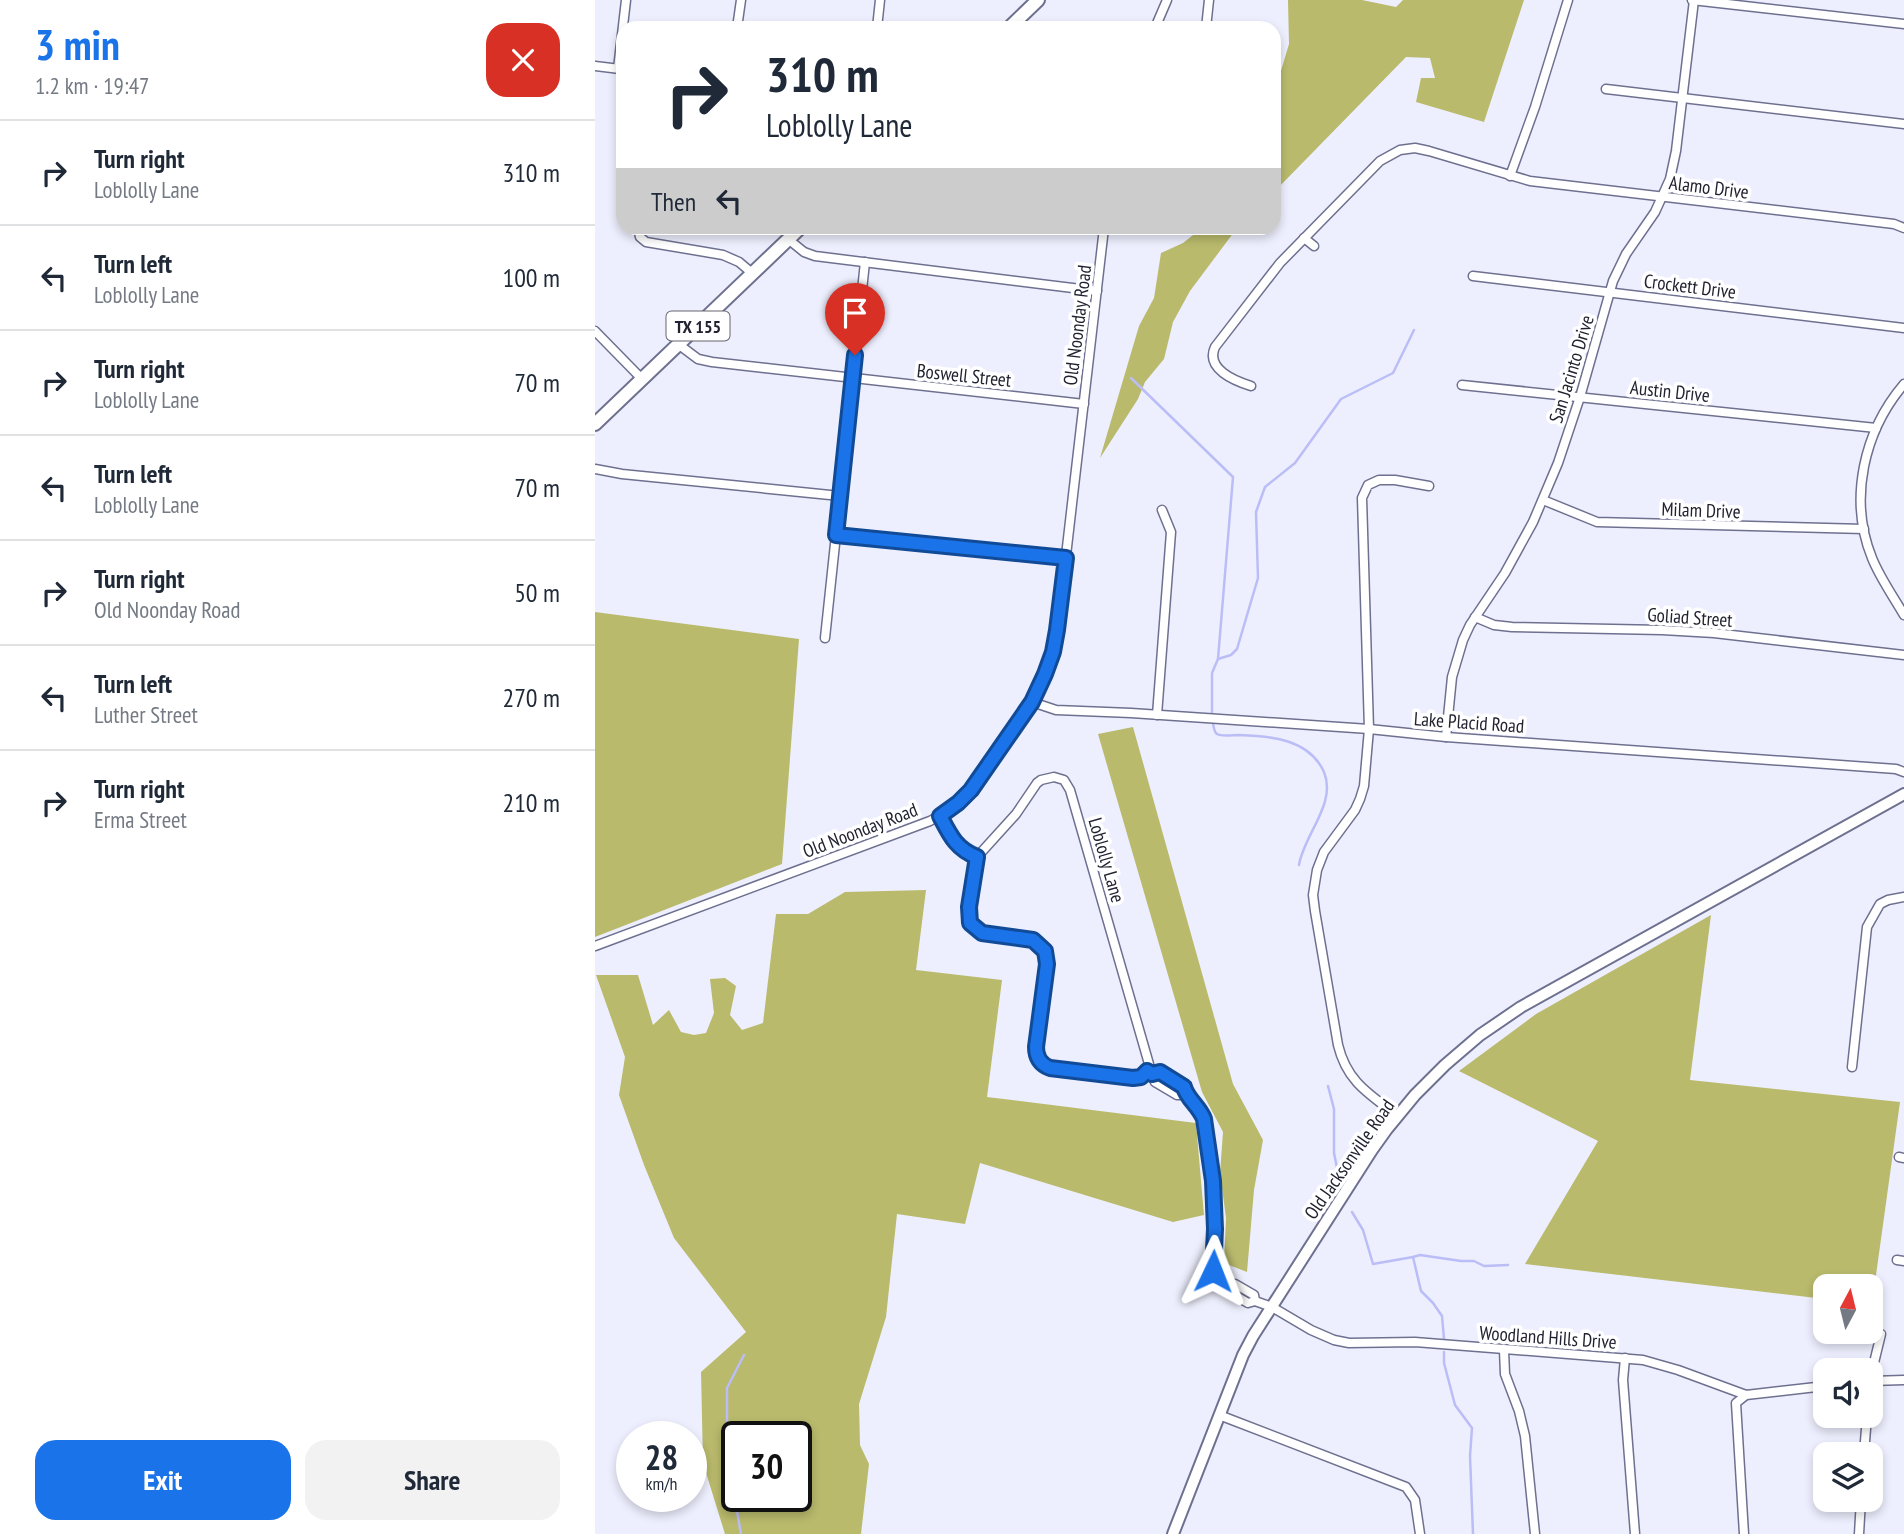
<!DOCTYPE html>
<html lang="en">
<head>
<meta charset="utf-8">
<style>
	:root { --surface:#fff; --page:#f2f2f3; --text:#1f2937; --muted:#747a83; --line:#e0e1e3; --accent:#1a73e8 }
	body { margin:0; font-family:"PT Sans Narrow",sans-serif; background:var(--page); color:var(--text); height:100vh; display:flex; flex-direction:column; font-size:26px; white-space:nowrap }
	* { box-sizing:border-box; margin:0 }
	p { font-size:23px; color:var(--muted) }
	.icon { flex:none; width:38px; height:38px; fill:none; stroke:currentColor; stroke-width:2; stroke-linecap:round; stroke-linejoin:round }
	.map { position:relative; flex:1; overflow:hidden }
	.side { display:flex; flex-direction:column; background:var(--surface); width:595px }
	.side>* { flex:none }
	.guide { position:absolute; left:21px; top:21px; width:665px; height:214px; border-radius:21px; box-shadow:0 4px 10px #0003; background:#fff; color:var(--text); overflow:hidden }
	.needle { width:46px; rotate:7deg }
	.tools { position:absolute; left:1218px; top:1274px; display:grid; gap:14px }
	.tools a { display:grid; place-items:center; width:70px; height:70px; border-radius:14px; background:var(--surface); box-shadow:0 4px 10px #0003; font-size:35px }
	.speed { position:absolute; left:21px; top:1421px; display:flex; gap:14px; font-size:35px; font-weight:700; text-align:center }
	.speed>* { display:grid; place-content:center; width:91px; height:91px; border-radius:50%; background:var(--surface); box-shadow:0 4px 10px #0003; line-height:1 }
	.speed small { font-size:18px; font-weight:400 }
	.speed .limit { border:4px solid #111; border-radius:10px; background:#fff; color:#111 }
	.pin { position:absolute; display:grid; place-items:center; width:60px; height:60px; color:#fff; margin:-72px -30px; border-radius:50% 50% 50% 0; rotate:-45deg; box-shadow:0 0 7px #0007 }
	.pin .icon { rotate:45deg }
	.me { position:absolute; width:77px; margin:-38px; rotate:2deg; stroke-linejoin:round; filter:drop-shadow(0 0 5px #0008) }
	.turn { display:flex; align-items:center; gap:24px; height:147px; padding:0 35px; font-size:32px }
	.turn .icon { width:91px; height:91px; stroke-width:2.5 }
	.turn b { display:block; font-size:49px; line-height:60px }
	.then { display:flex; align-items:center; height:66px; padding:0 35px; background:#0003; gap:14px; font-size:26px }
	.round { display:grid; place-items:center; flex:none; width:74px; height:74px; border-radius:21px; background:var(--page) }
	.headline { display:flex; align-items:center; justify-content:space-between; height:119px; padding:0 35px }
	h1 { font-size:42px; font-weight:700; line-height:52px; color:var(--accent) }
	.action { display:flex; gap:14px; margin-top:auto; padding:14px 35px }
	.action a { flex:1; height:80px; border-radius:21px; background:var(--accent); color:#fff; font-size:28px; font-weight:700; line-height:80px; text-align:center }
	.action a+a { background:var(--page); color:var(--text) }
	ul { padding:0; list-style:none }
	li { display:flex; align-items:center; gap:21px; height:105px; padding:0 35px; border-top:2px solid var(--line) }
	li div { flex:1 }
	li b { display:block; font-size:26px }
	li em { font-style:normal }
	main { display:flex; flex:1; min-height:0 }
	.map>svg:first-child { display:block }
	.forest { fill:#b9ba6c; fill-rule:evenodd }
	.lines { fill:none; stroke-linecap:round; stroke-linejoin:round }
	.stream { stroke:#bbbdf6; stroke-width:2.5 }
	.minor-casing { stroke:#6e7090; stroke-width:11 }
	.secondary-casing { stroke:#6e7090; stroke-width:14 }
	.primary-casing { stroke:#6e7090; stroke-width:16 }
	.minor { stroke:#fff; stroke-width:8 }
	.secondary { stroke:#fff; stroke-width:10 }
	.primary { stroke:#fff; stroke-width:12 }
	.route-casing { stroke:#114b97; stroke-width:18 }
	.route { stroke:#1a73e8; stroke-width:12 }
	.labels { text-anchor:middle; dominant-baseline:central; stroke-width:7; stroke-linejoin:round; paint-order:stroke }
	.shield { fill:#fff; stroke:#64646e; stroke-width:2 }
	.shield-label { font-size:18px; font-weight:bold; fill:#222230 }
	.street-label { font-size:19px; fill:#222230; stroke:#fff }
</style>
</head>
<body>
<main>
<section class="side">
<div class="headline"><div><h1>3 min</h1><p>1.2 km · 19:47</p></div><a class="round" style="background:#d93025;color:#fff"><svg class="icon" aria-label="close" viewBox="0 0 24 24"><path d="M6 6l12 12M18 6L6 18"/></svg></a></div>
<ul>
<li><svg class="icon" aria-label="right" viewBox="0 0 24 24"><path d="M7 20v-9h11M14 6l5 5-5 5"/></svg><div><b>Turn right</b><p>Loblolly Lane</p></div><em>310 m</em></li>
<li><svg class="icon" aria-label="left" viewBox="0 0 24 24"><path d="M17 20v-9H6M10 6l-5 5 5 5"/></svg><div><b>Turn left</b><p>Loblolly Lane</p></div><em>100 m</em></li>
<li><svg class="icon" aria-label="right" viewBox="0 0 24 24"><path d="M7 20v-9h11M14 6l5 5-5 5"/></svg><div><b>Turn right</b><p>Loblolly Lane</p></div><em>70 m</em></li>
<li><svg class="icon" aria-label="left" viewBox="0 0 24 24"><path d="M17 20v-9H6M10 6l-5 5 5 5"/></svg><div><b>Turn left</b><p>Loblolly Lane</p></div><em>70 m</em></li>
<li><svg class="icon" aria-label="right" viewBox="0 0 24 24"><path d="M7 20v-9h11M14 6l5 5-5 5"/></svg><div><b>Turn right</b><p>Old Noonday Road</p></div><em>50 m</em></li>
<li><svg class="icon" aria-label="left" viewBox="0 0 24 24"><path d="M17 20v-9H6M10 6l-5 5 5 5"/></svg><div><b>Turn left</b><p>Luther Street</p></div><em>270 m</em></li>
<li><svg class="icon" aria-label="right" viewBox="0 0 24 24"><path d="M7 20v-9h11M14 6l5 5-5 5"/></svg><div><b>Turn right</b><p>Erma Street</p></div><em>210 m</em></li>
</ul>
<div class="action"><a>Exit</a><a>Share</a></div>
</section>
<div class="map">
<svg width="1309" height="1534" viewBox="0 0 1309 1534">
	<rect width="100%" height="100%" fill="#eeeffe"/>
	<!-- forest -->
	<g class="forest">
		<polygon points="693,0 767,0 801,7 808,0 929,0 889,122 821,102 826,78 840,78 835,58 811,57 679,192 679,94 694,44"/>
		<polygon points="607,228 642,228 595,291 578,322 569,359 550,382 543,399 505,458 544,326 559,298 566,253 588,243"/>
		<polygon points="0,612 204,639 187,864 0,937"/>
		<polygon points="538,727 638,1084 668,1140 659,1190 652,1272 629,1263 631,1218 625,1173 628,1132 607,1092 503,734"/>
		<path d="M331,890L321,970L407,980L392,1097L601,1123L609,1215L578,1222L385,1163L370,1224L302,1214L291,1317L264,1404L265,1445L274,1464L266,1534H130L108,1463L106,1372L151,1332L79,1238L49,1165L24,1095L30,1057L1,975H43L58,1025L74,1010L86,1032L99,1035L111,1033L119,1013L115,979L130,978L141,986L135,1015L147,1030L168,1023L181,914H213L250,892ZM142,1437H201V1496H142Z"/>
		<polygon points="1116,915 1095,1080 1305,1102 1277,1304 1276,1304 1276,1286 1230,1286 1230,1299 930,1264 1003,1141 864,1071 941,1014"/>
	</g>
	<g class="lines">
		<!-- stream -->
		<g class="stream">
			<polyline points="536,378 638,477 623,659 617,673 617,714"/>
			<polyline points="623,659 636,655 642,649 663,578 661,512 670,487 700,463 746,399 798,373 819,330"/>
			<path d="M618,724C619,727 619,732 622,734C627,737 638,735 644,735C676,736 714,739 729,772C742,804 709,834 704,865"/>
			<polyline points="733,1086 739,1109 739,1153 743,1173"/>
			<polyline points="757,1212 768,1230 778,1264 818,1257 826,1291 838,1303 847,1316 849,1339"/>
			<polyline points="818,1257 825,1255 866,1261 879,1261 889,1266 913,1265"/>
			<polyline points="849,1352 849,1363 860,1405 877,1428 875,1456 878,1534"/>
			<polyline points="146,1534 132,1455 132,1388 149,1355"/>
		</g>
		<!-- minor casing -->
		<g class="minor-casing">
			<g id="minor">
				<polyline points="1097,0 1309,24"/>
				<polyline points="142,28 146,0"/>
				<polyline points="282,28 285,0"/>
				<polyline points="560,28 572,0"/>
				<polyline points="611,28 614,0"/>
				<polyline points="0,66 25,69"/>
				<polyline points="23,69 31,0"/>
				<polyline points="1011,89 1309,124"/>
				<polyline points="915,176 940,107 973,0"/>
				<polyline points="43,228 45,237 51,242 128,255 144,262 157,273"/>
				<polyline points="709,238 719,246"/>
				<polyline points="193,239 209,252 220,256 502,291"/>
				<polyline points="878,276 1309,328"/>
				<polyline points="0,331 47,379"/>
				<polyline points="83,344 103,359 117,362 489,404"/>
				<path d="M1309,384C1269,431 1253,499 1277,558C1285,578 1298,596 1309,615"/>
				<polyline points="867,385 1281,428"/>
				<path d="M656,386C640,381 610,369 620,347L685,263L785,161L805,150L820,148L834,151L935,181L1299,224L1309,228"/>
				<polyline points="0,469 27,474 245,496"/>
				<polyline points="948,500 1002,522 1269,529"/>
				<polyline points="241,535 471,558"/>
				<polyline points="880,617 899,625 917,627 1067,630 1119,633 1309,655"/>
				<polyline points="230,638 270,262"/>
				<polyline points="437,702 461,710 536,713 774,729 851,737 1301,769 1309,772"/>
				<polyline points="562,715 576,532 567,510"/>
				<polyline points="851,737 857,677 868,640 875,625 910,573 938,522 963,463 985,397 1018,281 1031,254 1060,212 1075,179 1081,151 1099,0"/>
				<polygon points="459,777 469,780 475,790 554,1064 553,1071 545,1077 455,1068 445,1062 441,1047 452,964 450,951 438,940 387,933 378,927 374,918 380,863 382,857 421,814 442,783 446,780"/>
				<path d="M345,816C355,836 360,848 382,857"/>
				<polyline points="0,946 335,821 355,810 376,790 437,702 450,674 458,652 464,616 509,228"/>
				<polyline points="1257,1067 1272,927 1285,904 1293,900 1309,897"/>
				<polyline points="553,1071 557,1074 560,1082 582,1095 591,1095 589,1087 565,1072 557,1074"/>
				<polyline points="591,1095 602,1106 609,1119 618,1174 620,1229 618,1271 622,1278 631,1284 634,1292 653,1303 660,1301 677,1307 716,1330 739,1340 754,1343 820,1342 1048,1360 1083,1370 1151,1395 1230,1386"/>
				<path d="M803,1116C774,1094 752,1082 743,1045L720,911L718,895L722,870L729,852L760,810L765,799L769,786L774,729L767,498L773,485L784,480H800L834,486"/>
				<polyline points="1304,1157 1309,1158"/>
				<polyline points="1302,1260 1309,1261"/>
				<polyline points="631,1284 640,1284 659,1295 660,1301"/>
				<polyline points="909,1350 910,1374 924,1411 930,1436 940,1534"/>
				<polyline points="1030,1358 1028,1380 1040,1534"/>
				<polyline points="1276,1375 1286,1334"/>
				<polyline points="1276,1381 1309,1380"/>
				<polyline points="624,1415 811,1487 820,1500 825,1534"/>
				<polyline points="1269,1454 1272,1416"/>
				<polyline points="1149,1534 1141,1403 1151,1395"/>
				<polyline points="1264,1534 1266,1500"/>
			</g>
		</g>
		<!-- secondary casing -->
		<g class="secondary-casing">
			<polyline id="secondary" points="578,1534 648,1355 658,1336 777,1150 792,1129 820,1095 850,1065 885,1035 926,1007 1309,794"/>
		</g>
		<!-- primary casing -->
		<g class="primary-casing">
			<g id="primary">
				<polyline points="414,28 443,0"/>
				<polyline points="0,424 205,228"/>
			</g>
		</g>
		<!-- minor -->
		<use href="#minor" class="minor"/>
		<!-- secondary -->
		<use href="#secondary" class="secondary"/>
		<!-- primary -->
		<use href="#primary" class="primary"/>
	</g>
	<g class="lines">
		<!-- route casing -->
		<g class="route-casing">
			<path id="route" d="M260,355L241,535L471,558L462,630L458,652L450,674L437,702L376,790L363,803L345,816C355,835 361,849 382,857L374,907L375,923L387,933L438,940L450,951L452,964L441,1047C441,1057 445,1064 455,1068L538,1078L546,1077L552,1071L557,1074L565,1072L589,1087C592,1099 604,1106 609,1119L618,1181L620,1229L618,1271"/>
		</g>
		<!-- route -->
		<use href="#route" class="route"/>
	</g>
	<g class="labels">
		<!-- shield labels -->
		<rect class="shield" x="71.5" y="311.5" width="63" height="29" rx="5"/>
		<g class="shield-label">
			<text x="103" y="326">TX 155</text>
		</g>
		<!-- street labels -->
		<g class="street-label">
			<text transform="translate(1114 187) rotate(7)">Alamo Drive</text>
			<text transform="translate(1095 286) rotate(7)">Crockett Drive</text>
			<text transform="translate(482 325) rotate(-83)">Old Noonday Road</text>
			<text transform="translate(976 369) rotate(-73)">San Jacinto Drive</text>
			<text transform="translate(369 375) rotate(6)">Boswell Street</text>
			<text transform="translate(1075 391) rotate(6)">Austin Drive</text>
			<text transform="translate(1106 510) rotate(2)">Milam Drive</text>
			<text transform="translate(1095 617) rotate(4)">Goliad Street</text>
			<text transform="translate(874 722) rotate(4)">Lake Placid Road</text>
			<text transform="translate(265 830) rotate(-21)">Old Noonday Road</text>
			<text transform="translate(512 860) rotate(74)">Loblolly Lane</text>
			<text transform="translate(754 1159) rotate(-55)">Old Jacksonville Road</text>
			<text transform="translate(953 1337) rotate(4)">Woodland Hills Drive</text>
		</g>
	</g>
</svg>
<div class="tools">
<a><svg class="needle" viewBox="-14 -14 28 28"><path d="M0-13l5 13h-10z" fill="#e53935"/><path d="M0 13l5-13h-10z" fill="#747a83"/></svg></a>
<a><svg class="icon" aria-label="sound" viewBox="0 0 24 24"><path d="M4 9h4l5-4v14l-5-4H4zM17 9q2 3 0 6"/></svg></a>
<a><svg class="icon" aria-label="layers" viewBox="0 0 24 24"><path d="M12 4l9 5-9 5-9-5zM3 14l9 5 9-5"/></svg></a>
</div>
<div class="speed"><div>28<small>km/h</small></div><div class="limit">30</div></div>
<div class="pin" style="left:260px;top:355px;background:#d93025"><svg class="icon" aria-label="arrive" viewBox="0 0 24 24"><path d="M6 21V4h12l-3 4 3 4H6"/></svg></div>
<svg class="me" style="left:618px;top:1271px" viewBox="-20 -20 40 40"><path d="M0-17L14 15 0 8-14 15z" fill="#1a73e8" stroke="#fff" stroke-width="4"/></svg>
<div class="guide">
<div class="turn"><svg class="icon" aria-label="right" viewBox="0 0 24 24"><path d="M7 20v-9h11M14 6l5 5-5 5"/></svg><div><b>310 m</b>Loblolly Lane</div></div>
<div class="then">Then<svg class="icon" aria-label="left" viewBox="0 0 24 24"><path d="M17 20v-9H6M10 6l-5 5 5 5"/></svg></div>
</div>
</div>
</main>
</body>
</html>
